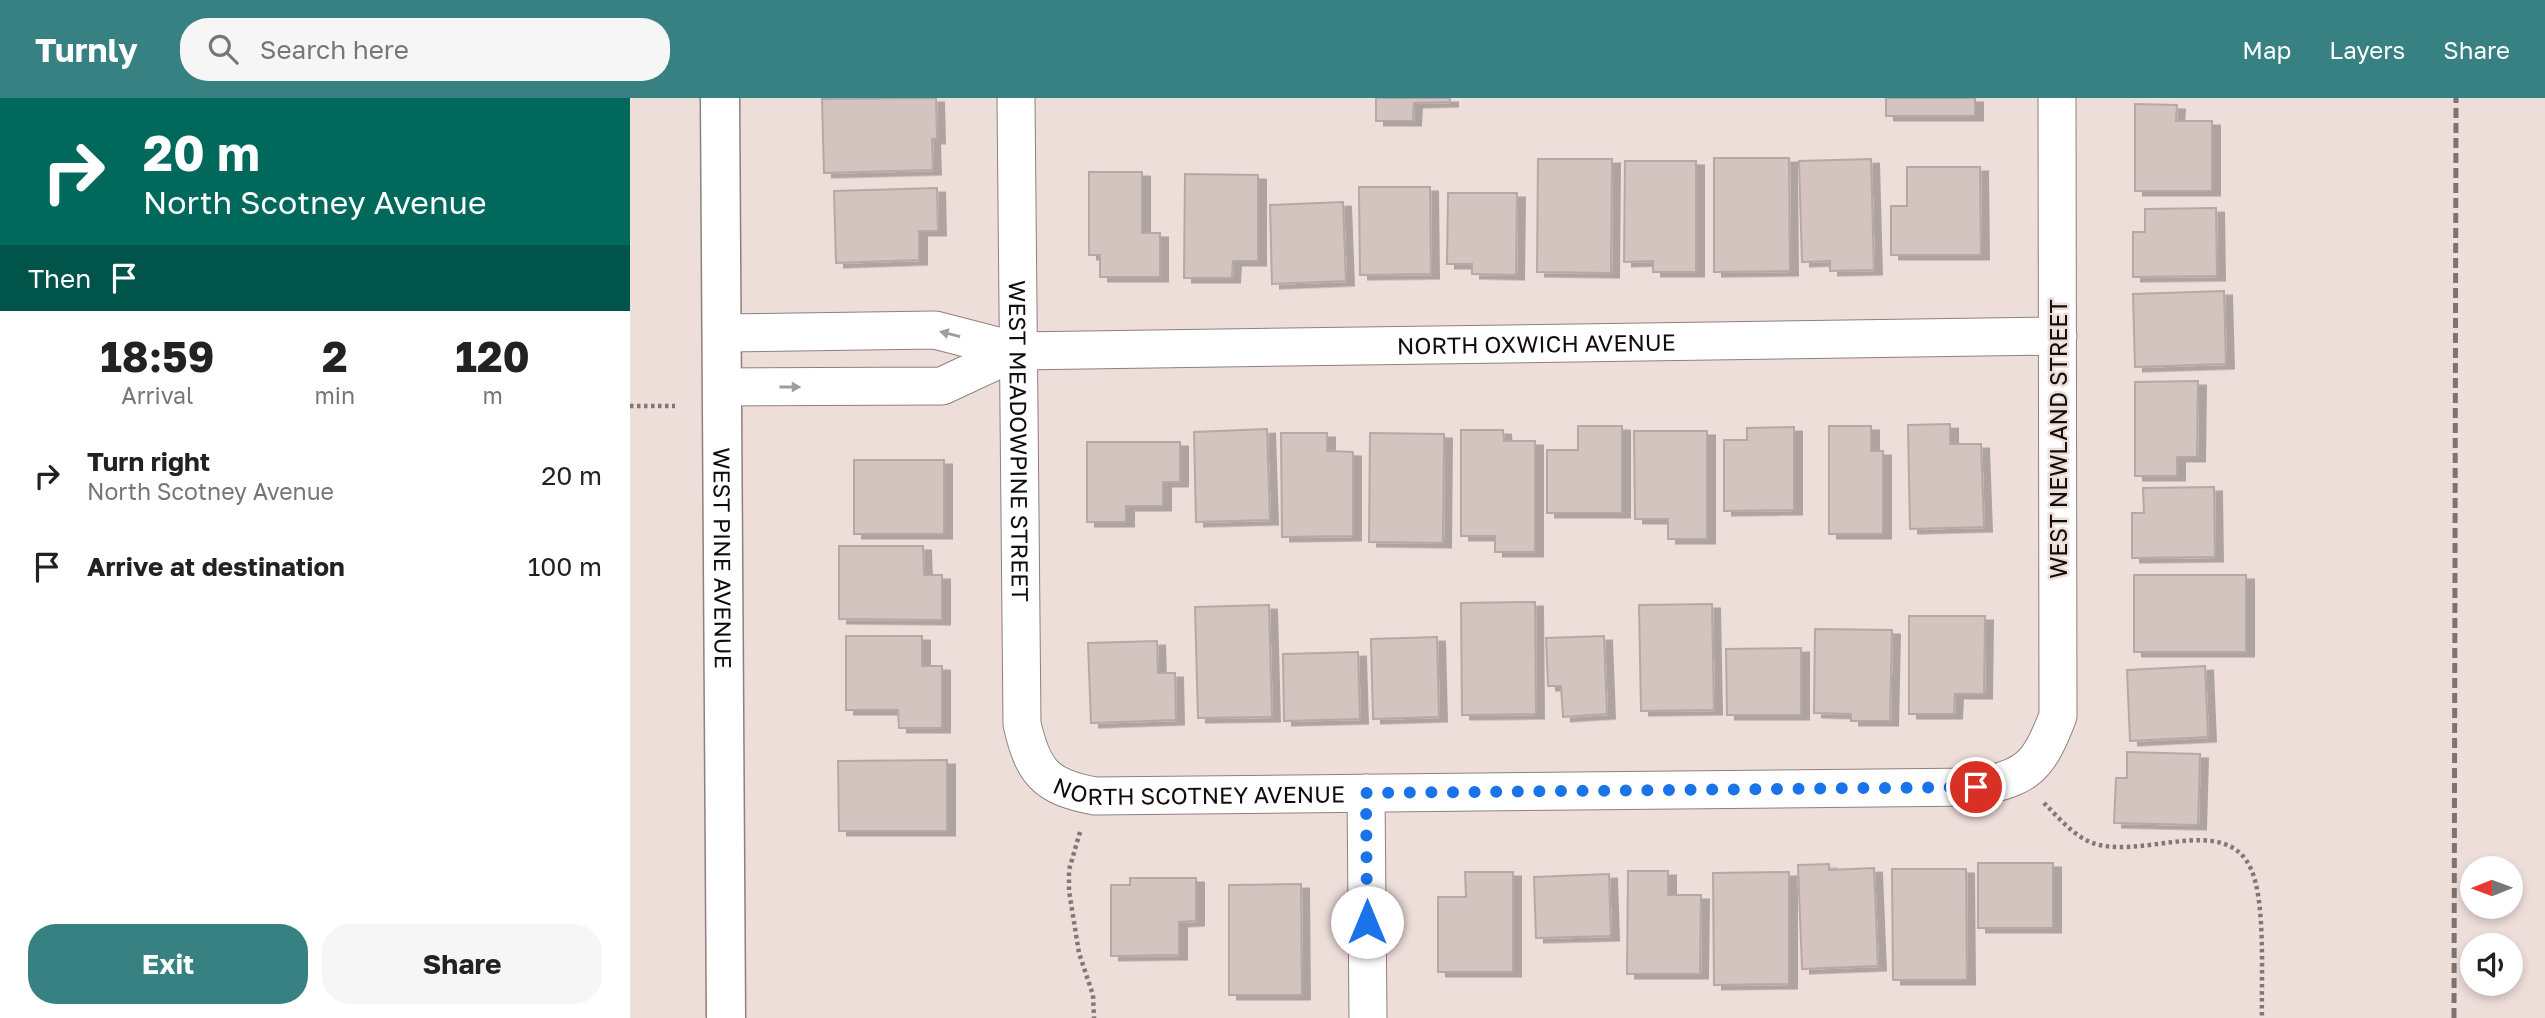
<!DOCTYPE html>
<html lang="en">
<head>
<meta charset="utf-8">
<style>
	:root { --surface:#fff; --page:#f6f6f6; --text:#222; --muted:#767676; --accent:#388182 }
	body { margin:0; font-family:"Golos Text",sans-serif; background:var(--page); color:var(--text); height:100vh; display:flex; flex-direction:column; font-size:26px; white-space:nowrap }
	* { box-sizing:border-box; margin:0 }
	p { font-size:23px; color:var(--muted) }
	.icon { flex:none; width:38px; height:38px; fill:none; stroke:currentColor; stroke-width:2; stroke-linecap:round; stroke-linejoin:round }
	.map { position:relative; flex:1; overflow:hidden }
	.sheet { display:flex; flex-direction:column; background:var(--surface); width:630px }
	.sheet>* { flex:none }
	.top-card { background:#00695c; color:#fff; overflow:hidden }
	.needle { width:46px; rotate:269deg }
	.buttons { position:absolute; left:1830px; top:758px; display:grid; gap:14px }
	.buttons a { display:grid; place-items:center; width:63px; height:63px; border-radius:50%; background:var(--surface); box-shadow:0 4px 10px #0003; font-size:35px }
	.pin { position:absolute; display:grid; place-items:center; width:60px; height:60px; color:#fff; margin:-30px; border:4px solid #fff; border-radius:50%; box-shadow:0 2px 7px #0007 }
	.me { position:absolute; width:77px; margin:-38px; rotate:0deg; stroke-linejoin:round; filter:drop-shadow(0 0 5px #0008) }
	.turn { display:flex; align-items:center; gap:24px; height:147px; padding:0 28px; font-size:32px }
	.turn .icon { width:91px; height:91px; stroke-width:2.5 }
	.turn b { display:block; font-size:49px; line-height:60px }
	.then { display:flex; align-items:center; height:66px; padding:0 28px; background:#0003; gap:14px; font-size:26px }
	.eta { display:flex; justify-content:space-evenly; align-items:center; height:119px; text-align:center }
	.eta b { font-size:42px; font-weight:700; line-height:49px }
	.primary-button { display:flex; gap:14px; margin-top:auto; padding:14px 28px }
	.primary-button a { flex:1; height:80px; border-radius:28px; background:var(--accent); color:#fff; font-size:28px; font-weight:700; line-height:80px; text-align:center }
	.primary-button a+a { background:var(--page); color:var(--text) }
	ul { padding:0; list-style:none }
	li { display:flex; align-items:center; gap:21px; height:91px; padding:0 28px }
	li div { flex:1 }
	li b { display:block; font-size:26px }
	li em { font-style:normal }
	header { display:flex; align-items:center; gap:42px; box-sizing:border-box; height:98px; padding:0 35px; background:var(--accent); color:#fff }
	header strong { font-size:33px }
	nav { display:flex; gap:38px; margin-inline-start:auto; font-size:24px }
	.search { width:490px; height:63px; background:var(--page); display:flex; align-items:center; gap:18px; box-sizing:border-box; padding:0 24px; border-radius:28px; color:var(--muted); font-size:26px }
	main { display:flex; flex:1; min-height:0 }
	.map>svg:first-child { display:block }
	.building { fill:#d4c4c0; stroke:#b8a8a5; stroke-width:2; filter:url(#shadow) }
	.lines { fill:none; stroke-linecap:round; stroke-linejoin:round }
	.minor-casing { stroke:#8f807c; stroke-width:39 }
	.tertiary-casing { stroke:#8f807c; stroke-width:41 }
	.path { stroke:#827774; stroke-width:4.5; stroke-dasharray:3.5 3.5; stroke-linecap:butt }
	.minor { stroke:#fff; stroke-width:37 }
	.tertiary { stroke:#fff; stroke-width:38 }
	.rail { stroke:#7e7370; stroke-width:5; stroke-dasharray:10 5; stroke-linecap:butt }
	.oneway { fill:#a09e9d }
	.route { stroke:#1a73e8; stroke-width:12; stroke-dasharray:0 21.6 }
	.labels { text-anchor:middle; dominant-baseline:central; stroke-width:5; stroke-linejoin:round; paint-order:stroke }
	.street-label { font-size:23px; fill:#120c0b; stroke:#eededa }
</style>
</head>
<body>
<header>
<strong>Turnly</strong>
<div class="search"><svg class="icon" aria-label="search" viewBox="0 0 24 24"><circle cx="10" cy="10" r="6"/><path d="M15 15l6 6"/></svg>Search here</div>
<nav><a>Map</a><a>Layers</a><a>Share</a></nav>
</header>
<main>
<section class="sheet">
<div class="top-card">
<div class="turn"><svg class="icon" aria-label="right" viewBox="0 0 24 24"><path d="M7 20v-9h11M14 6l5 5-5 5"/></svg><div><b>20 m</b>North Scotney Avenue</div></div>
<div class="then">Then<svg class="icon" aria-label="arrive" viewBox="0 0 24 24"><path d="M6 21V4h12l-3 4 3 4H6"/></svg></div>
</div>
<div class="eta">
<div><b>18:59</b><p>Arrival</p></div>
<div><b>2</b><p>min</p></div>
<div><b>120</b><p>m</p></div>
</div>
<ul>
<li><svg class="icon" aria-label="right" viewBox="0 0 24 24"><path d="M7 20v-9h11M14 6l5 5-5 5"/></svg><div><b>Turn right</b><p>North Scotney Avenue</p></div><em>20 m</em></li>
<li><svg class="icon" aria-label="arrive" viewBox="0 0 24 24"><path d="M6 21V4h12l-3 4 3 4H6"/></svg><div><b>Arrive at destination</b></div><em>100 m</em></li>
</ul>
<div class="primary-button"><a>Exit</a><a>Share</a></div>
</section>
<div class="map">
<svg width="1915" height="920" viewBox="0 0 1915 920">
	<defs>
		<filter id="shadow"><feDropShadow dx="8" dy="4.5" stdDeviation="0" flood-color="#0004"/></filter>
	</defs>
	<rect width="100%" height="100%" fill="#eededa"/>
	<!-- building -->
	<g class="building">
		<polygon points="306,0 307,41 302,41 303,72 194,75 192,1"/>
		<polygon points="746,0 820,0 820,4 784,5 783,23 746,23"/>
		<rect x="1256" y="0" width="89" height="18"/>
		<polygon points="1505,6 1547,7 1546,23 1582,23 1582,93 1505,93"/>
		<polygon points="1084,60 1159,60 1160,173 1084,174"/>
		<polygon points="908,61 982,61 981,175 907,174"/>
		<polygon points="1241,61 1244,172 1200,173 1200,163 1172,164 1169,63"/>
		<polygon points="995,63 1066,63 1066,174 1023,174 1023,163 994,164"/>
		<polygon points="1277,69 1350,69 1351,157 1261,157 1261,108 1277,108"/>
		<polygon points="459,74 512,74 512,135 530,135 530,179 470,179 470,157 459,157"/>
		<polygon points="555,76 628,77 628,163 603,163 602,180 554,180"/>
		<polygon points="729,89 800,89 801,176 730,177"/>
		<polygon points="307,90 308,133 289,133 289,162 206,165 204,93"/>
		<polygon points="818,95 887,95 886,177 842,176 842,166 817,166"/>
		<polygon points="713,104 716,183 642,186 640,107"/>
		<polygon points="1586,110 1587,178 1503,179 1503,134 1515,134 1515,111"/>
		<polygon points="1594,193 1596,266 1505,269 1503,196"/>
		<polygon points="1568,283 1567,359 1547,359 1547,378 1505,378 1505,284"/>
		<polygon points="1320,326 1320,346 1351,346 1354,429 1280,431 1278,327"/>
		<polygon points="948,328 992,328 992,415 917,415 917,352 948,352"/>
		<polygon points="1199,328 1241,328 1241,353 1253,353 1253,436 1199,436"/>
		<polygon points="1164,329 1164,412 1094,413 1094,342 1117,342 1117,330"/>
		<polygon points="637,331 640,422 566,424 564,334"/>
		<polygon points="831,332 873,332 874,343 905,343 905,454 865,454 865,438 831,438"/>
		<polygon points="1004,333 1077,333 1077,441 1038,441 1038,421 1005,421"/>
		<polygon points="651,335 697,335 697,353 723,354 723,438 652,439"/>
		<polygon points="740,335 814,336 813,445 739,444"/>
		<polygon points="457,344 550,344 550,384 533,384 533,408 496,408 496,424 457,424"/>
		<rect x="224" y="362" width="90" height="74"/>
		<polygon points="1584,389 1585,459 1502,460 1502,415 1514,415 1513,390"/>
		<polygon points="209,448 293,448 294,477 312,477 312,522 209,521"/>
		<rect x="1504" y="477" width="112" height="77"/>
		<polygon points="905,504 906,616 832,617 831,505"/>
		<polygon points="1082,506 1084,612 1011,613 1009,507"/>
		<polygon points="639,507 642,619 568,620 565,509"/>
		<polygon points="1279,518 1355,518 1354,596 1325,596 1324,616 1279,616"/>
		<polygon points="1185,531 1262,532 1260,623 1221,623 1221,616 1184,615"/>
		<polygon points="216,538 292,538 292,568 312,568 312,630 269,630 268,612 216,612"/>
		<polygon points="974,538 977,616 933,619 931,588 918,588 916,540"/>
		<polygon points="807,539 809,619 743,621 741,541"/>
		<polygon points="527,543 528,575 545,575 546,622 461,625 458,545"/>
		<polygon points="1171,550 1171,617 1097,617 1096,551"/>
		<polygon points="728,554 730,621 654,623 653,556"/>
		<polygon points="1575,568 1578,639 1500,643 1497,572"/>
		<polygon points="1497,654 1570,656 1568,727 1484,725 1486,680 1497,680"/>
		<polygon points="317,662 317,733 209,733 208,663"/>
		<rect x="1348" y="765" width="75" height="65"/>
		<polygon points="1199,766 1199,772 1244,770 1248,868 1172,871 1168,767"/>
		<polygon points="1262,771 1336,771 1337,882 1263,882"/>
		<polygon points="998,773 1038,773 1038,797 1071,797 1070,876 997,876"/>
		<polygon points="835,774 883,774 883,874 808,874 808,799 836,799"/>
		<polygon points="1159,774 1159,886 1084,887 1083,775"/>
		<polygon points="979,776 981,838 906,840 904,779"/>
		<polygon points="500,780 566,780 566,823 549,824 549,857 481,858 481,787 500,787"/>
		<polygon points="671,786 672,897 599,897 599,787"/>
	</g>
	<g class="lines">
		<!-- minor casing -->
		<g class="minor-casing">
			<g id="minor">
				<path id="s1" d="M386,0L392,626C403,674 415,689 465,698L1346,689C1399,680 1409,667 1428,618L1427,0"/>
				<path id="s2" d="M92,235L305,232L387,253L1428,238"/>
				<polyline points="92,289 312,288 387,253"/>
				<polyline points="736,695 738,920"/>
			</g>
		</g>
		<!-- tertiary casing -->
		<g class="tertiary-casing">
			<g id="tertiary">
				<path id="s3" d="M90,0L96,920"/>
			</g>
		</g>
		<!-- path -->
		<g class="path">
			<polyline points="0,308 45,308"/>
			<path d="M1414,705C1427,718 1441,735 1458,743C1506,766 1595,712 1621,771C1636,804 1631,882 1632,920"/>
			<polyline points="450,734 439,772 439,793 449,855 463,897 464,920"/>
		</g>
		<!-- minor -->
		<use href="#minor" class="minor"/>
		<!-- tertiary -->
		<use href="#tertiary" class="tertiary"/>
		<!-- rail -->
		<polyline class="rail" points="1824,920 1826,0"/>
	</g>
	<!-- one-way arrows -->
	<defs><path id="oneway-solid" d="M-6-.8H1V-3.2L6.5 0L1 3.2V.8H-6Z" transform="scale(1.75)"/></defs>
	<g class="oneway">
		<use href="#oneway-solid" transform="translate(320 236) rotate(-166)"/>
		<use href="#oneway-solid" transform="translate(160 289)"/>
	</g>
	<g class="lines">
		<!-- route -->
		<polyline class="route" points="737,824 736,695 1346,689"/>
	</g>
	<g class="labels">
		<!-- street labels -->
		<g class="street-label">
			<text stroke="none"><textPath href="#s2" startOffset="817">NORTH OXWICH AVENUE</textPath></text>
			<text transform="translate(1428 341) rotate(-90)">WEST NEWLAND STREET</text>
			<text stroke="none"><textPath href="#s1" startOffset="343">WEST MEADOWPINE STREET</textPath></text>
			<text stroke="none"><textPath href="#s3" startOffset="460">WEST PINE AVENUE</textPath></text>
			<text stroke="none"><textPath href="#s1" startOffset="842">NORTH SCOTNEY AVENUE</textPath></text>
		</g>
	</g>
</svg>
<div class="buttons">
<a><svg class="needle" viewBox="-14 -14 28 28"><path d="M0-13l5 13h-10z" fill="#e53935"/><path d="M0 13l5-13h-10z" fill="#767676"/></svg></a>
<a><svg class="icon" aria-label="sound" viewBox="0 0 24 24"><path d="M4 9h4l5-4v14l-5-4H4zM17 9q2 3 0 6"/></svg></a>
</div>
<div class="pin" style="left:1346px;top:689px;background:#d93025"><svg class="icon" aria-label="arrive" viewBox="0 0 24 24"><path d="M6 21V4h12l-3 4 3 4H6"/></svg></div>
<svg class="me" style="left:737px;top:824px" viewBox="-20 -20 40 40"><circle r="19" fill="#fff"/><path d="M0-13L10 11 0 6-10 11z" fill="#1a73e8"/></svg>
</div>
</main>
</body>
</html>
